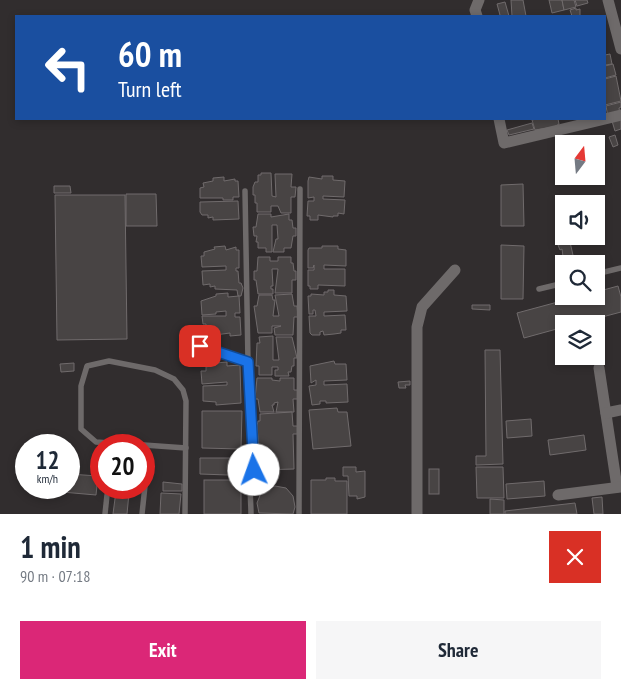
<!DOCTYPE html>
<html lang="en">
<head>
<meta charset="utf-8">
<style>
	:root { --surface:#fff; --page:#f6f6f7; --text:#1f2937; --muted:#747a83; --accent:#db2777 }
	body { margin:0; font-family:"PT Sans Narrow",sans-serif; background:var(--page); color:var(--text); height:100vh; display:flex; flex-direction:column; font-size:19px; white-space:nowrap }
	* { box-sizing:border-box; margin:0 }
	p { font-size:16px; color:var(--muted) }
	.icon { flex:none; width:28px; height:28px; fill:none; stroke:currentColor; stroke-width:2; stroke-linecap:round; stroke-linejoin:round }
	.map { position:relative; height:514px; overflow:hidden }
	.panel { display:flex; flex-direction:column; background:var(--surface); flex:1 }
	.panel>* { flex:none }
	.banner { position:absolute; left:15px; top:15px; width:591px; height:105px; border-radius:0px; box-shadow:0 2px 8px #0003; background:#1a4fa0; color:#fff; overflow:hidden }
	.needle { width:32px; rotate:16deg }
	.tools { position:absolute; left:555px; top:135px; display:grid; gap:10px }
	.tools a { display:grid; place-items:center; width:50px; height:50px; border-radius:0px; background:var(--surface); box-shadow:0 2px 8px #0003; font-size:25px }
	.speed { position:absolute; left:15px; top:434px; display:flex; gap:10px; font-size:25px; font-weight:700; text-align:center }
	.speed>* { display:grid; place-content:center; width:65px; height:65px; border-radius:50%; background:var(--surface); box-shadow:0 2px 8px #0003; line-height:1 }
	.speed small { font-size:12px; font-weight:400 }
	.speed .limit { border:8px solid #d22; background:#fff; color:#111 }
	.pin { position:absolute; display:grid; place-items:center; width:42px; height:42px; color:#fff; margin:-21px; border-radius:10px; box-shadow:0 2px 8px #0006 }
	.me { position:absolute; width:55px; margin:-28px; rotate:357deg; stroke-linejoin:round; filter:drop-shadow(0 0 4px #0008) }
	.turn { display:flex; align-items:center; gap:18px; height:105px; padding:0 20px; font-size:22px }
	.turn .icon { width:65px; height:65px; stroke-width:2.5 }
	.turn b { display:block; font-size:35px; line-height:42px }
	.round { display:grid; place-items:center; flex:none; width:52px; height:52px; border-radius:0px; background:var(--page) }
	.head { display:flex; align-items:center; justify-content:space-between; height:85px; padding:0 20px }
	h1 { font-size:30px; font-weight:800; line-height:38px }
	.button { display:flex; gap:10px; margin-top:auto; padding:10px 20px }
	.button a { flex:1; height:58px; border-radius:0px; background:var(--accent); color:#fff; font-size:20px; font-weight:800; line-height:58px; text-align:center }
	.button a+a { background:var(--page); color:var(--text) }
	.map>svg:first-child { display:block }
	.building { fill:#484444; stroke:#706b6c }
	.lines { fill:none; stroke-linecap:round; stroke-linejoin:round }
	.service { stroke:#6e6a6a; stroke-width:5.5 }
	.minor { stroke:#6e6a6a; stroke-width:11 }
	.route-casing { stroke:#114b97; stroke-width:12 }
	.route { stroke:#1a73e8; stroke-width:9 }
</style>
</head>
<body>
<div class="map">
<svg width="621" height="514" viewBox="0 0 621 514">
	<rect width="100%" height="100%" fill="#312d2e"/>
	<!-- building -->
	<g class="building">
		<polygon points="511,0 523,0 526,16 512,16"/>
		<polygon points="549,0 562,0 564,10 552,13"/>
		<polygon points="562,0 574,0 576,7 564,10"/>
		<polygon points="575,0 587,0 588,3 577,6"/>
		<polygon points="505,2 509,16 497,16 500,15 497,4"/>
		<polygon points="576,8 576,10 580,9 580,16 572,16 570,10"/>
		<polygon points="610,54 612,64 605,65 605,55"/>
		<polygon points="613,64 616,75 605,78 605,66"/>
		<polygon points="616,76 621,101 605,105 605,79"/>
		<polygon points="621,102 621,107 619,108 620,114 608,117 606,106"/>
		<polygon points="621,118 621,129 615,131 612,121"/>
		<polygon points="537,119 558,119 559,124 554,127 535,130 532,120"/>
		<polygon points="532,123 534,129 509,135 507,130"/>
		<polygon points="615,135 618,145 613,147 609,137"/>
		<polygon points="261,173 271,173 272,196 276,197 275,174 292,174 291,187 296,187 295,197 291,197 291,213 281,213 278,206 271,206 271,212 257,212 257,203 255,203 255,195 253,195 253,187 255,182 258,182 258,175 261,175"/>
		<polygon points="322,176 333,176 333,180 345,181 344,197 323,196 323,199 345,200 344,214 338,213 338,216 333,216 333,217 318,215 318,220 310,220 310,216 307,216 308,201 314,201 314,197 308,198 308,181 309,177 322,179"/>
		<polygon points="224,177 224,181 235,179 235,181 238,181 239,197 233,197 233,200 223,200 223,198 200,198 200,188 204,187 203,183 213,181 213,178"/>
		<polygon points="523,184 524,226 501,226 501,185"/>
		<polygon points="54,186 70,186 71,193 54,193"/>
		<polygon points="126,194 156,194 157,226 126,226"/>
		<polygon points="55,195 125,195 127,339 57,340"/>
		<polygon points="238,201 239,219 213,220 213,217 208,218 208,215 202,215 200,212 200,202"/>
		<polygon points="258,214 271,214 271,217 289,214 289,220 292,220 293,228 296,228 296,236 293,236 291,248 284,248 284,252 273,252 276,239 278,239 277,225 272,225 272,252 266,252 266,248 258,248 258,242 256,242 257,236 254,236 253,227 256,227"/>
		<polygon points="570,242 575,264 564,264 562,249 560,250 558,245"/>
		<polygon points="501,245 524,246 523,299 501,299"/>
		<polygon points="225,246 226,250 236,247 236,250 239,250 239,268 236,268 236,271 238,271 239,283 241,283 243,288 241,296 238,296 237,290 215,289 215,286 210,287 210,284 203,285 202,271 226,270 226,266 202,267 201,256 204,256 204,252 215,249 214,247"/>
		<polygon points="322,246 338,246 338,249 346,250 346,266 324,265 324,269 345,269 345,286 318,285 318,289 310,289 310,286 308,286 308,270 314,270 314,265 313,268 308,268 308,250 309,248 322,248"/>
		<polygon points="258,257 270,257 270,261 278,261 278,257 291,257 291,263 293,263 294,271 296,271 296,280 292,280 292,293 275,293 278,269 272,269 273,286 271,286 271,289 273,289 273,294 258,294 256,280 254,280 254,271 257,271"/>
		<polygon points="618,286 621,297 621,312 576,324 564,324 564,327 524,338 517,313 580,296 596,296 596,292"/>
		<polygon points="328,290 334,290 334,295 346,296 347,311 324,312 324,316 345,315 346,330 341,330 341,333 334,334 324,335 323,331 320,332 320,335 312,335 310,333 309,316 316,316 315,310 313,310 313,314 309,314 308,296 311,296 311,294 324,295 324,292 328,292"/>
		<polygon points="228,293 228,297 239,296 240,313 235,313 235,317 240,317 241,335 230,336 230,333 215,335 215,332 206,330 206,324 203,324 202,316 226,316 226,311 216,312 216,314 202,315 201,301 216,296 216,294"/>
		<polygon points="292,294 294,306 297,306 298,317 294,317 293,335 275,335 274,328 281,326 272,326 272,333 258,333 254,306 257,306 259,295 272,295 273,300 275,300 273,316 279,316 275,295"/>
		<polygon points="472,305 490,305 490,310 472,309"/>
		<polygon points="273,336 273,360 279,360 276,337 292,337 297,358 294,358 294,366 292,366 291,372 288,372 289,376 275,376 275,370 278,370 278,367 272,367 272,375 259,375 259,366 256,366 257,343 260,343 259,337"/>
		<polygon points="485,350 500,350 503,464 476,465 476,456 486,456"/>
		<polygon points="334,361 335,364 346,364 347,380 324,381 324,385 347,384 348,402 326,403 326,401 320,401 320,404 312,405 309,386 316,385 316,380 311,383 310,366"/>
		<polygon points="227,362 227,366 240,365 241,403 216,405 216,402 203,401 203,386 227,385 227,382 202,384 201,371 206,371 206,367 216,365 216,363"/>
		<polygon points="74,363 74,371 61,372 60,364"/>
		<polygon points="257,378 272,378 272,380 280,381 280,378 294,378 294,390 298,390 298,399 293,399 294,412 276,412 278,402 274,403 274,405 272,405 274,412 260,412 258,399 255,399"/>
		<polygon points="410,381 410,385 405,385 406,388 399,388 398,382"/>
		<polygon points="337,408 338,412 347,412 351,446 313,449 309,410"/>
		<polygon points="202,411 242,411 241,449 202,448"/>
		<polygon points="292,412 293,426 298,426 298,434 293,434 294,469 260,470 259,453 266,452 259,451 257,426 258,421 260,421 260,414"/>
		<polygon points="531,419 532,436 507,438 506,421"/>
		<polygon points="584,435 586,450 550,455 548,440"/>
		<polygon points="200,458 231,458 228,475 200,474"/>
		<polygon points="249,461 251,473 244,474 243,462"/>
		<polygon points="343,467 356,467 356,472 365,471 365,497 357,499 357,496 349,496 348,476 343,476"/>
		<polygon points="476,467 503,467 504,498 477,498"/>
		<rect x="429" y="469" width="10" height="25"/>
		<polygon points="69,474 98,476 96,495 62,492 62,488 69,488"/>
		<polygon points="326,478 335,478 335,481 347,481 347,514 311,514 311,480 326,480"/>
		<rect x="204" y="480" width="37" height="34"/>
		<polygon points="544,481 545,496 507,499 506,484"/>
		<polygon points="163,482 182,484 182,491 163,491"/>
		<polygon points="275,486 286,488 293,496 295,507 293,514 259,513 257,503 261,493 265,489"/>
		<polygon points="104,488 138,488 138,492"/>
		<polygon points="116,491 129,493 127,514 113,514"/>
		<polygon points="161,493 181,494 179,514 160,514"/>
		<polygon points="602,497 603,514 594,514 592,498"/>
		<polygon points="490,499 504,500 504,514 490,514"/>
		<polygon points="575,503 577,514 505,514 505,511"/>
	</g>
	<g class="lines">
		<!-- service -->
		<g class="service">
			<path d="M245,191L248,362L254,470C248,482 251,499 251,514"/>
			<polyline points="596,274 621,268"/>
			<polyline points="539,289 564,283"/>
			<polyline points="200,346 248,362"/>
			<polyline points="138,445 96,442 81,429 81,386 87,366 109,361 155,370 174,379 183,390 186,401 185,514"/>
			<polyline points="144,445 186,448"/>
			<polyline points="105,514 107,495"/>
			<polyline points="142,514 145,486"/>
			<polyline points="299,514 300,189"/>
		</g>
		<!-- minor -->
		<g class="minor">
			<polyline points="608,0 621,49"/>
			<polyline points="477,16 475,10 479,0"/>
			<polyline points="499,119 504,143 621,115"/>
			<polyline points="599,368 617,487"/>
			<polyline points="606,413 621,410"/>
			<polyline points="558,495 621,487"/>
			<polyline points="417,514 417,327 422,307 455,270"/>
		</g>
	</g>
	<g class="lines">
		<!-- route casing -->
		<g class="route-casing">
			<polyline id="route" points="200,346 248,362 254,470"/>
		</g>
		<!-- route -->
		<use href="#route" class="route"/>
	</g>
</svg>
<div class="tools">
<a><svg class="needle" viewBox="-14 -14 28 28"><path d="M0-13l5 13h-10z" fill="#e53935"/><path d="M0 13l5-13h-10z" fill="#747a83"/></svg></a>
<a><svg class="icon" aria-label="sound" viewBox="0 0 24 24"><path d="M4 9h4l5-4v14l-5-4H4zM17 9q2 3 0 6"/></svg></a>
<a><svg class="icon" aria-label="search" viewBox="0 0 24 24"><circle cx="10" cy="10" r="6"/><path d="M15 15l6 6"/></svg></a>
<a><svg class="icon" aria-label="layers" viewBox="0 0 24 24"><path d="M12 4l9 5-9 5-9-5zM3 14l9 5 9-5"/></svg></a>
</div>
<div class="speed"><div>12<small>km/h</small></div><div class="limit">20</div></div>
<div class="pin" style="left:200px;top:346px;background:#d93025"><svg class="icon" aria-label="arrive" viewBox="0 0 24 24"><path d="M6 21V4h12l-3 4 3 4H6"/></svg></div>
<svg class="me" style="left:254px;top:470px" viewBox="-20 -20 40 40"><circle r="19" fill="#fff"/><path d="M0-13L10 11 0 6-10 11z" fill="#1a73e8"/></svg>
<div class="banner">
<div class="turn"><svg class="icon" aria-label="left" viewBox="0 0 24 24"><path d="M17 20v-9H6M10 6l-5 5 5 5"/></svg><div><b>60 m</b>Turn left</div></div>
</div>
</div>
<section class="panel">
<div class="head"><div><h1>1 min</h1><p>90 m · 07:18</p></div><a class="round" style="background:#d93025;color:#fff"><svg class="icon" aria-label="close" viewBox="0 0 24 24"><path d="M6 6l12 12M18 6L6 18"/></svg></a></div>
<div class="button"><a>Exit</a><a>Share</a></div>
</section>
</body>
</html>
